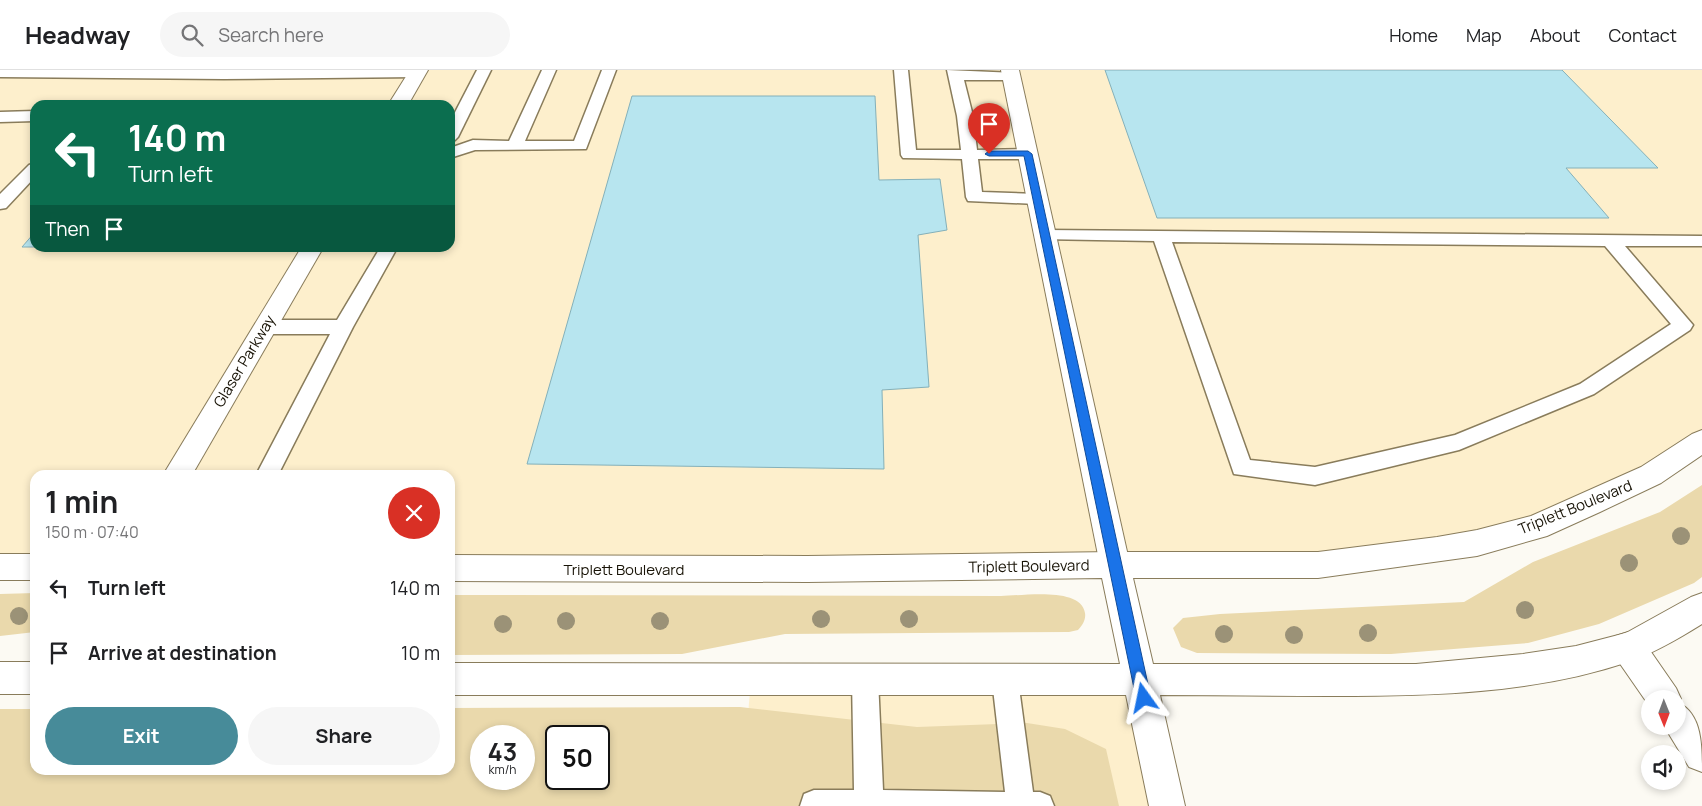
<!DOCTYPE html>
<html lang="en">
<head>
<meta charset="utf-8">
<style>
	:root { --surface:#fff; --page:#f6f6f6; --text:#202124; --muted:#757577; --line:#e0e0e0; --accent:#478b99 }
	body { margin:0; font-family:Manrope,sans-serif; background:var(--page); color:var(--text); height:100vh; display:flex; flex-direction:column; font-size:19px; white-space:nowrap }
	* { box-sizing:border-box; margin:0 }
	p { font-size:16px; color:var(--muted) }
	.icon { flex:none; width:28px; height:28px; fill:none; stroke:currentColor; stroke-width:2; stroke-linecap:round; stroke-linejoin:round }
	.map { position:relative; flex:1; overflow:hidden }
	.details { position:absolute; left:30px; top:400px; width:425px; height:305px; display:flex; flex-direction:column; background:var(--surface); border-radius:15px; box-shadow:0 2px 8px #0003 }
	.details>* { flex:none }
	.banner { position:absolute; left:30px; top:30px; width:425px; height:152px; border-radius:15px; box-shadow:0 2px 8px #0003; background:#0b6e4f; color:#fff; overflow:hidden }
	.needle { width:32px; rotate:179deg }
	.controls { position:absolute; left:1641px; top:620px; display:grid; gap:10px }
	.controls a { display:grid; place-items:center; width:45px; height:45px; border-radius:50%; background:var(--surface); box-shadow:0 2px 8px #0003; font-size:25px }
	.speed { position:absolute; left:470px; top:655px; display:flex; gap:10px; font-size:25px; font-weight:700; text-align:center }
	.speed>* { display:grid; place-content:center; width:65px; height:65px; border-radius:50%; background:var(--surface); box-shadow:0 2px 8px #0003; line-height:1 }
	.speed small { font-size:12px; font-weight:400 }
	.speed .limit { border:2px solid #111; border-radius:8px; background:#fff; color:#111 }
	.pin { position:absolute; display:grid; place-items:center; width:42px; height:42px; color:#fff; margin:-51px -21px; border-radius:50% 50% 50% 0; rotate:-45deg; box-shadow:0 0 5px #0007 }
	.pin .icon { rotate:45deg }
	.me { position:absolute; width:55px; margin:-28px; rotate:348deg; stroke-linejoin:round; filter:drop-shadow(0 0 4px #0008) }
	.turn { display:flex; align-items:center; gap:18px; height:105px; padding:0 15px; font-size:22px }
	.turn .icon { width:65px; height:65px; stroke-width:2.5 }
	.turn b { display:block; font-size:35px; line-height:42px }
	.then { display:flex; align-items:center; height:48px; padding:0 15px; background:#0003; gap:10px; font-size:19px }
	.round { display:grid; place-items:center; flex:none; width:52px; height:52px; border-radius:26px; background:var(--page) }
	.overview { display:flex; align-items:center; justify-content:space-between; height:85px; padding:0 15px }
	h1 { font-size:30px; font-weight:700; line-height:38px }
	.action { display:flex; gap:10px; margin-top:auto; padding:10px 15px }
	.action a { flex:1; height:58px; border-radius:30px; background:var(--accent); color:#fff; font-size:20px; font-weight:700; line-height:58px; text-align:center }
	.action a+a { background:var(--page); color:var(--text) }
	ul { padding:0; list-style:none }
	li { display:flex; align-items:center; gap:15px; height:65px; padding:0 15px }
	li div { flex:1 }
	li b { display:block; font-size:19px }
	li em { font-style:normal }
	header { display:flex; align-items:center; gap:30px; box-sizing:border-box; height:70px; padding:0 25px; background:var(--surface); border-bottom:1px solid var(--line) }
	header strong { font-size:24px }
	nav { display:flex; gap:28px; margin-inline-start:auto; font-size:18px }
	.search { width:350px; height:45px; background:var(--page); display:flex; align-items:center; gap:12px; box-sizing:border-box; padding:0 18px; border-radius:28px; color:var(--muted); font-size:19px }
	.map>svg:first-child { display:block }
	.built { fill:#fdefcc; fill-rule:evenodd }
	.green { fill:#ead9ac; fill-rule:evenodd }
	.building { fill:#b7e5ef; stroke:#84b0b9 }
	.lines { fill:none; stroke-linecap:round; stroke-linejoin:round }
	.lane-casing { stroke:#897c5b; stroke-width:3 }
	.street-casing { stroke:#897c5b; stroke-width:2 }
	.secondary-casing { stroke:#897c5b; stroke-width:2 }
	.lane { fill:#fff; fill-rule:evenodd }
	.street { fill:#fff; fill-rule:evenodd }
	.secondary { fill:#fff; fill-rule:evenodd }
	.tree { fill:#9b9277 }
	.route { fill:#1a73e8; stroke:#114b97 }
	.labels { text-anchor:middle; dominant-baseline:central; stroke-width:4.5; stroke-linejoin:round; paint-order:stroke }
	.street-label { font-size:15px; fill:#181306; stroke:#fff }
</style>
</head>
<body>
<header>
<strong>Headway</strong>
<div class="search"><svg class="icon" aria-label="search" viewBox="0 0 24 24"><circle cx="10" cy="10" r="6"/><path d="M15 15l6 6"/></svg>Search here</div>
<nav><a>Home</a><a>Map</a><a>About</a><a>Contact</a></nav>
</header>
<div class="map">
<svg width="1702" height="736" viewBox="0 0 1702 736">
	<rect width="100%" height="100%" fill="#fcfaf3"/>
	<!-- built -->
	<g class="built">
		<path d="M0,0H1702V371L1651,405L1437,480L450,498V405H35V497H0ZM35,35H450V178H35Z"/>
		<polygon points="751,610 1140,610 1167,736 740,736"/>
	</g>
	<!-- green -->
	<g class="green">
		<polygon points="1702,415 1702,507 1694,513 1599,554 1528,573 1391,584 1197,583 1181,577 1173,558 1183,548 1220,544 1464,532 1533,492 1660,442"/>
		<polygon points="35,523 35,562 0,566 0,524"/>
		<path d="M450,525L1001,526C1021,526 1081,516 1085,543C1086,549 1083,555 1078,560L1069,562L785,564L682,584L450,585Z"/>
		<path d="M740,637L917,657L1027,653L1065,659L1106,679L1119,736H0V639H35V700H450V638ZM481,666H524V709H481ZM556,666H599V709H556Z"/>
	</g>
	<!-- building -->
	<g class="building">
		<polygon points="1105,0 1562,0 1658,98 1566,98 1609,148 1157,148"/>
		<polygon points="632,26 875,26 879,110 940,109 947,160 918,165 929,317 882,320 884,399 527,394"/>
		<polygon points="35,162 35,177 22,177"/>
		<polygon points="41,178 124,178 122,180"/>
	</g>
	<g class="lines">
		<!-- lane casing -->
		<g class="lane-casing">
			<g id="lane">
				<polygon points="0,0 422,0 424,3 422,6 417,7 224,9 0,7"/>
				<polygon points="477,0 491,0 458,67 455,70 450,72 450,52"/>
				<polygon points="542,0 556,0 525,71 574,71 602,0 616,0 586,79 475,80 450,88 450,78 473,70 509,71"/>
				<polygon points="894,0 908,0 916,80 961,80 957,46 947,0 1016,3 1018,6 1016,9 1011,10 964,10 973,46 977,80 1027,79 1033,81 1035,84 1033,87 1027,89 978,89 982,122 1037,124 1043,125 1045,129 1043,133 1037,134 968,131 966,127 962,89 903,88 901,85"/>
				<polygon points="35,41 35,51 0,52 0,42"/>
				<polygon points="35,93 35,107 6,138 0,139 0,124 29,95"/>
				<path d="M1045,160L1702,166V176H1625L1693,255L1690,260L1594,324L1459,380L1315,415L1234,404L1154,171L1039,169L1036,165L1039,161ZM1172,172L1605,176L1671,254L1580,314L1455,365L1315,397L1250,390Z"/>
				<polygon points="380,178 397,178 353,257 278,405 256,405 330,264 265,264 258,262 255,257 258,252 265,250 337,250"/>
				<polygon points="865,597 874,600 878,609 883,720 1005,722 992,610 996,601 1005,598 1014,601 1018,610 1033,722 1040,722 1050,726 1054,736 800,736 804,724 814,720 854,720 852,609 856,600"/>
			</g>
		</g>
		<!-- street casing -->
		<g class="street-casing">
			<g id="street">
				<polygon points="410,0 428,0 408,35 388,35"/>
				<polygon points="1001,0 1019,0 1130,495 1126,504 1115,508 1104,504 1100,495"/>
				<polygon points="301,178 323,178 192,405 163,405"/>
				<path d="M1628,562L1640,566L1676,618L1681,629L1679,633C1702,645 1702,675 1702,702L1689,697L1664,656H1678V629H1650V637L1616,588L1612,577L1616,566Z"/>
			</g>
		</g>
		<!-- secondary casing -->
		<g class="secondary-casing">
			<g id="secondary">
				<path d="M1702,360V385L1661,413L1600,442L1547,466L1477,486L1318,508H1133L1153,594H1416L1523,584L1576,576L1626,563L1691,527L1702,523V554C1678,569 1654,583 1628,592C1533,624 1430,626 1331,626C1274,626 1217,625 1160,625L1185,736H1149L1126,625H450V593L1120,594L1102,508L807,512L450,511V485L807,486L1115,482H1318L1437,467L1477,460L1531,446L1641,397L1692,364Z"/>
				<rect x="0" y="484" width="35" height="26"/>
				<rect x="0" y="592" width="35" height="32"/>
			</g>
		</g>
		<!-- lane -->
		<use href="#lane" class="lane"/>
		<!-- street -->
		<use href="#street" class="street"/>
		<!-- secondary -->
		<use href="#secondary" class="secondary"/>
	</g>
	<!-- trees -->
	<g class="tree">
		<circle cx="1681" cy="466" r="9"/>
		<circle cx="1629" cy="493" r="9"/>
		<circle cx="1525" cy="540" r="9"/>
		<circle cx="19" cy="546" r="9"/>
		<circle cx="821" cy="549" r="9"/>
		<circle cx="909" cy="549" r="9"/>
		<circle cx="566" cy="551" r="9"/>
		<circle cx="660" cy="551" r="9"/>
		<circle cx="503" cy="554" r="9"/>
		<circle cx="1368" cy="563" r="9"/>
		<circle cx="1224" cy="564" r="9"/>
		<circle cx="1294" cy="565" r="9"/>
	</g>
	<!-- route -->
	<polygon class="route" points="1028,81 1032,84 1151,628 1148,633 1144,635 1139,633 1136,628 1024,86 989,86 985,84 989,81"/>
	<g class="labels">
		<!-- street labels -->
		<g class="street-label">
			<text transform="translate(244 291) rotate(-59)">Glaser Parkway</text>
			<text transform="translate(1575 437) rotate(-22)">Triplett Boulevard</text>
			<text transform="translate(1029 496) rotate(-1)">Triplett Boulevard</text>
			<text x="624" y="499">Triplett Boulevard</text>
		</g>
	</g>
</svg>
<div class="controls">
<a><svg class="needle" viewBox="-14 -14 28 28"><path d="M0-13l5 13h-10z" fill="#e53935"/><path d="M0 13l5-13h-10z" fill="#757577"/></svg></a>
<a><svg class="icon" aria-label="sound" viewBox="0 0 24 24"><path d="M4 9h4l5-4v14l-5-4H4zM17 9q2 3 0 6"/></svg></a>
</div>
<div class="speed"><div>43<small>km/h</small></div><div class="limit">50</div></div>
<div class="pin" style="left:989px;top:84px;background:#d93025"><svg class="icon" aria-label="arrive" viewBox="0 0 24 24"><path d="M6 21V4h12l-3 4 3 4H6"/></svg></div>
<svg class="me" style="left:1144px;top:628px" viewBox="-20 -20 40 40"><path d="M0-17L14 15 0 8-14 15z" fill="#1a73e8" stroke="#fff" stroke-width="4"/></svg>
<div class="banner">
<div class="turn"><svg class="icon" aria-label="left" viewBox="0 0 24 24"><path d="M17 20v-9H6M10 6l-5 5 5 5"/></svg><div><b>140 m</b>Turn left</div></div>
<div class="then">Then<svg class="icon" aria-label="arrive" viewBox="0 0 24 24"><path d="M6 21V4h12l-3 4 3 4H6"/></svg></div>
</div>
<section class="details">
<div class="overview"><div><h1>1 min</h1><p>150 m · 07:40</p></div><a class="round" style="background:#d93025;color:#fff"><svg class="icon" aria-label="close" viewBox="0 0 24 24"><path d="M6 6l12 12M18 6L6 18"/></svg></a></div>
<ul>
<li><svg class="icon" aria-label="left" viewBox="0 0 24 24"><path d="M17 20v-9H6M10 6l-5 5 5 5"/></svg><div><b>Turn left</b></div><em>140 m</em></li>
<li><svg class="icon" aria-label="arrive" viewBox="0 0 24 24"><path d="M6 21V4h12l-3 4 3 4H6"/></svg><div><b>Arrive at destination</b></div><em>10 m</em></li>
</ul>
<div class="action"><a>Exit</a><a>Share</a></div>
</section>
</div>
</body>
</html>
